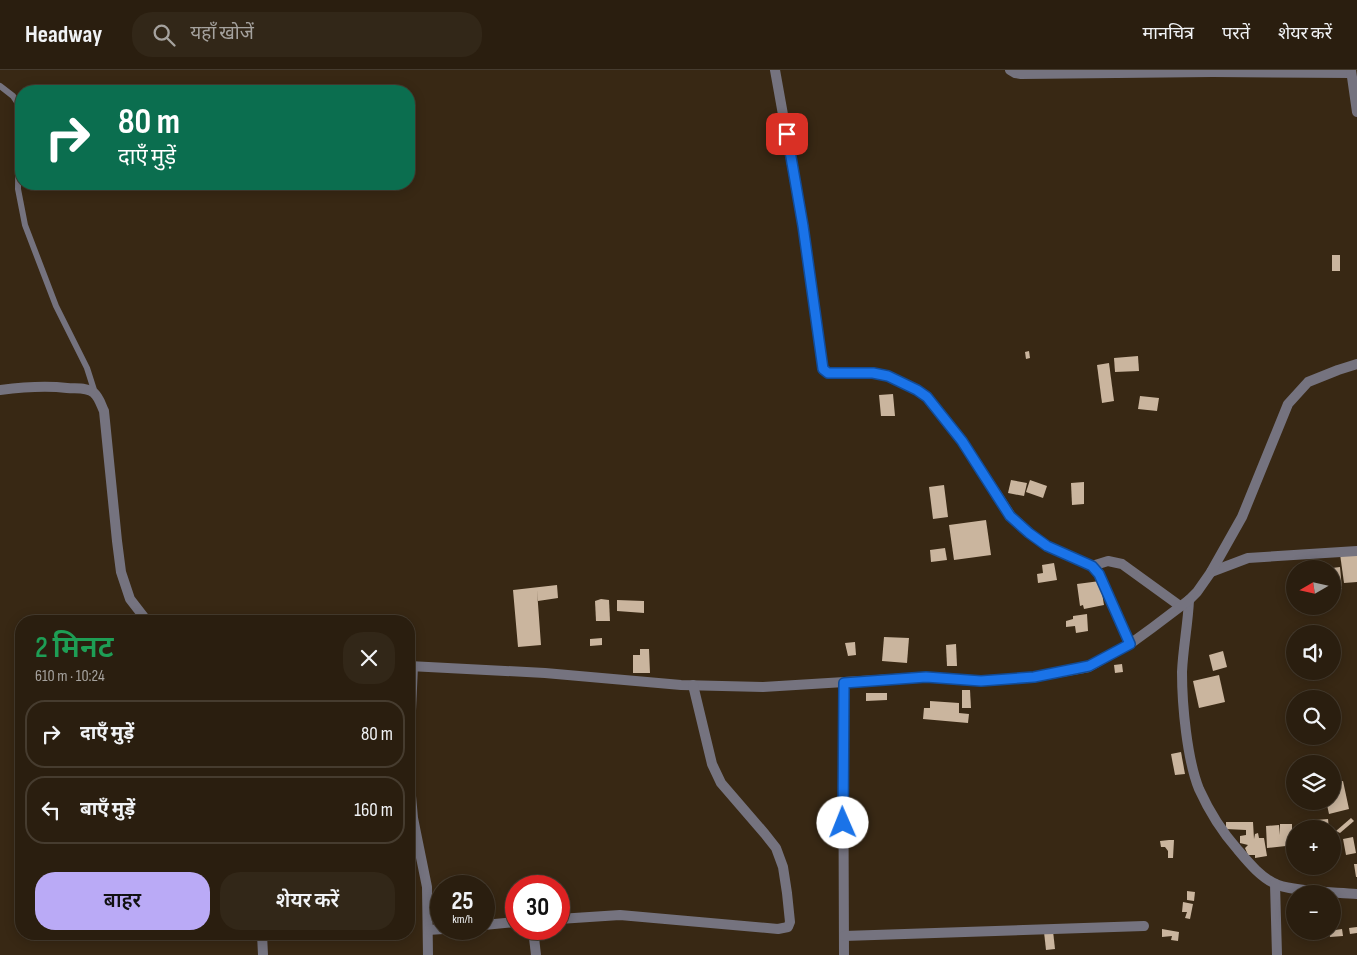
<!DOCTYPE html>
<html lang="hi">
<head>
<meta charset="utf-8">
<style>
	:root { --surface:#2a1e0f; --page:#322718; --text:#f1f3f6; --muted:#a5a29e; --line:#463c2f; --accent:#baaaf6 }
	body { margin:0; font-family:"Sofia Sans Condensed","Noto Sans Devanagari",sans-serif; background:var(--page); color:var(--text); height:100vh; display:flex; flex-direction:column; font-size:19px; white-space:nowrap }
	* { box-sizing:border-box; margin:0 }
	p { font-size:16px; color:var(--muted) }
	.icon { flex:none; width:28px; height:28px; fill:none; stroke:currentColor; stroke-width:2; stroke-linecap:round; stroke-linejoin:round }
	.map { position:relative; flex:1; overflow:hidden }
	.drawer { position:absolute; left:15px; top:545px; width:400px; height:325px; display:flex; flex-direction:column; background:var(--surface); border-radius:20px; box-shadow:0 2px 12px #0003,0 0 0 1px var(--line) }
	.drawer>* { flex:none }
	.banner { position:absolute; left:15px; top:15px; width:400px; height:105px; border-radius:20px; box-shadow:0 2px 12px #0003,0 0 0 1px var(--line); background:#0b6e4f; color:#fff; overflow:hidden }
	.needle { width:32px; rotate:261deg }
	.controls { position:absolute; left:1286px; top:490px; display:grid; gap:10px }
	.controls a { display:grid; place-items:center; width:55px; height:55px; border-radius:50%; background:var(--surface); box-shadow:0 2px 12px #0003,0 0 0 1px var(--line); font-size:25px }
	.speed { position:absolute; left:430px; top:805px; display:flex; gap:10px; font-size:25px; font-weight:700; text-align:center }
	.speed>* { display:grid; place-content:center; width:65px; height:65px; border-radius:50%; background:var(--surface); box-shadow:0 2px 12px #0003,0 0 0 1px var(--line); line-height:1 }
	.speed small { font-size:12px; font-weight:400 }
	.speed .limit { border:8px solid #d22; background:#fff; color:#111 }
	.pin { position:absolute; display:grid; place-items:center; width:42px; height:42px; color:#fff; margin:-21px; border-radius:10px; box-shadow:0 2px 8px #0006 }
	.me { position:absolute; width:55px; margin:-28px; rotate:359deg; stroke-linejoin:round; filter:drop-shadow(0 0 4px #0008) }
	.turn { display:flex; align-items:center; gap:18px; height:105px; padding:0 20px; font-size:22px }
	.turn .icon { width:65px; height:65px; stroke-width:2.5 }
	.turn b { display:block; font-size:35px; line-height:42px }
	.round { display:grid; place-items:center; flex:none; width:52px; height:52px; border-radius:20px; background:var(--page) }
	.head { display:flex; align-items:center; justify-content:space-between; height:85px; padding:0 20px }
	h1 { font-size:30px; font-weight:600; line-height:38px; color:#1e9e55 }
	.primary-button { display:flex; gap:10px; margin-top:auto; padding:10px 20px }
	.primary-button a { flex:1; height:58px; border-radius:20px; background:var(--accent); color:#111; font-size:20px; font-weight:600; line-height:58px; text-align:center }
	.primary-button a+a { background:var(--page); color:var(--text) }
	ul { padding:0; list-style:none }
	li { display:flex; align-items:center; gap:15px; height:68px; margin:0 10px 8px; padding:0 10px; border:2px solid var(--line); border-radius:20px }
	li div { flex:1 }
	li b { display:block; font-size:19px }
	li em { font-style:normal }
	header { display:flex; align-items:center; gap:30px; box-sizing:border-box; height:70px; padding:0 25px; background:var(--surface); border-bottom:1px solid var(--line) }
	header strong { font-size:24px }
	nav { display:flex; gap:28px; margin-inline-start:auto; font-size:18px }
	.search { width:350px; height:45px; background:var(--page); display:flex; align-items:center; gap:12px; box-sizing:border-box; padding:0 18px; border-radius:20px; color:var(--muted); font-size:19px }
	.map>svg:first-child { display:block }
	.building { fill:#cab59e }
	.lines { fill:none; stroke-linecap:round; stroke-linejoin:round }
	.lane { stroke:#75737f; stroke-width:6 }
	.street { stroke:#75737f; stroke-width:10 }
	.route-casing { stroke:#114b97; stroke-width:12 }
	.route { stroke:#1a73e8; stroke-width:9 }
</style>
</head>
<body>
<header>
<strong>Headway</strong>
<div class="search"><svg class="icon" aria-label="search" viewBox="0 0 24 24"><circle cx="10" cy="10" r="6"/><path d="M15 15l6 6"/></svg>यहाँ खोजें</div>
<nav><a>मानचित्र</a><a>परतें</a><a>शेयर करें</a></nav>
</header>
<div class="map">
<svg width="1357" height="885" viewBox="0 0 1357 885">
	<rect width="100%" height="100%" fill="#382814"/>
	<!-- building -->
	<g class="building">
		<rect x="1332" y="185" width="8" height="16"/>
		<polygon points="1029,281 1030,288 1026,289 1025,282"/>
		<polygon points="1138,286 1139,301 1115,302 1114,288"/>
		<polygon points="1109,293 1114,331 1102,333 1097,295"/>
		<polygon points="893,324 895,346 881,346 879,325"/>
		<polygon points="1140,326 1159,328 1157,341 1138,339"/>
		<polygon points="1011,410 1027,413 1024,426 1008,423"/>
		<polygon points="1030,410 1047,416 1043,428 1026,422"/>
		<polygon points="1084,412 1084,434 1072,435 1071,413"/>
		<polygon points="944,415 948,447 933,449 929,417"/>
		<polygon points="986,450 991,485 954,490 949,455"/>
		<polygon points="945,478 947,490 931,492 930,480"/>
		<polygon points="1357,482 1357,512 1344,513 1340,484"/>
		<polygon points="1054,493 1057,510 1038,513 1037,504 1043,503 1042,495"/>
		<polygon points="1340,497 1342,519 1332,520 1332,498"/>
		<polygon points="1100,511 1104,535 1084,539 1083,535 1080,536 1077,514"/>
		<polygon points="557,515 558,528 538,531 537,520 541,575 518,577 513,520"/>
		<polygon points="601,529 609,530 610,551 596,551 595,531"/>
		<polygon points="617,530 644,531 644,543 617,541"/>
		<polygon points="1087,544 1088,561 1076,563 1075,556 1066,557 1066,551 1073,549 1073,546"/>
		<polygon points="884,567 909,568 907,593 882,591"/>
		<polygon points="602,568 602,575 590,576 590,569"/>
		<polygon points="855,572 856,585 848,586 845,573"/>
		<polygon points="956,574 957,596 947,596 946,575"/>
		<polygon points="640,579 649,579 650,603 633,603 633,585 640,585"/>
		<polygon points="1223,581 1227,597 1213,601 1209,585"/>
		<polygon points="1122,594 1123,602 1115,603 1114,595"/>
		<polygon points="1219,605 1225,632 1199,638 1193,611"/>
		<polygon points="962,620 970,620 971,638 962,638"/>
		<polygon points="866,623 887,623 887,630 866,631"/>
		<polygon points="930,631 959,633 959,643 969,644 968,653 923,649 924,638 930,638"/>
		<polygon points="1181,682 1185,704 1175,705 1171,684"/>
		<polygon points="1343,711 1349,739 1329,744 1327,735 1315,737 1314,731 1332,731 1332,713"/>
		<polygon points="1351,748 1354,751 1340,763 1336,761"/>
		<polygon points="1328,749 1329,759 1317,759 1316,750"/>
		<polygon points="1226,752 1253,752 1254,769 1255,764 1258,763 1259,768 1264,768 1267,786 1255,788 1255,785 1248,785 1245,778 1248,775 1240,773 1240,766 1246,765 1246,760 1226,759"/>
		<polygon points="1280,754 1292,754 1292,764 1295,764 1295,775 1267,778 1266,756 1279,755 1280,765"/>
		<polygon points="1353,767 1356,783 1346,785 1343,769"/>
		<polygon points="1169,770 1174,770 1173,788 1168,788 1168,781 1165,777 1161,777 1160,771"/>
		<polygon points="1354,794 1357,794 1357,807 1356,807"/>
		<polygon points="1187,821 1195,822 1194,831 1187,830"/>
		<polygon points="1183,832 1193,834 1190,849 1185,848 1187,842 1182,842"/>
		<polygon points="1357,857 1357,863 1350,864 1349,858"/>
		<polygon points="1162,859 1179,862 1178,871 1171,870 1172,866 1162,867"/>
		<polygon points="1342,859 1343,866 1330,867 1329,861"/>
		<polygon points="1053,861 1055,879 1046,880 1044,862"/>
		<polygon points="1323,861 1324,867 1318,868 1317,862"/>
	</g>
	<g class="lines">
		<!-- lane -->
		<polyline class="lane" points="0,16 13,26 17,32 19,45 18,119 25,155 56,236 87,298 95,323"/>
		<!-- street -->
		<g class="street">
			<polyline points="775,0 803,156 823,299 828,303 873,303 888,306 917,320 927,327 962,371 1011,446 1029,463 1047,476 1092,496 1099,504 1130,574"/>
			<polyline points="1010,0 1015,3 1021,4 1213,2 1351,3"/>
			<polyline points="1351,0 1357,42"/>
			<path d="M0,320C23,317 44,315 67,318C76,319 87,317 94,323C99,327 101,335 104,341L117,471L121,502L130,529L147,551"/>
			<polyline points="1092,496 1108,491 1122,494 1180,536"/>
			<polyline points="1211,502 1248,488 1357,481"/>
			<path d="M1189,530C1188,554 1183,578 1182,602C1182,635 1187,689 1199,719C1209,741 1222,762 1238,780C1248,792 1262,809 1278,815C1298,822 1335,822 1357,824"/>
			<polyline points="409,596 545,603 681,615 763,617 926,607 981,611 1034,607 1089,597 1130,574 1152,558 1189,530 1197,522 1211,502 1242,447 1288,334 1308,312 1338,300 1357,294"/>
			<polyline points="413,596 409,685 411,726 413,748 427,817 428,885"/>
			<polyline points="843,613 844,885"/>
			<polyline points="1275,814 1277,885"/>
			<polyline points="559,849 620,845 778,859 788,857 790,852 787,823 783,797 776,778 765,764 721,713 712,694 693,615"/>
			<polyline points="484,855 516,852"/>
			<polyline points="533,859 536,885"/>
			<polyline points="428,860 443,859"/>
			<polyline points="262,864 263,885"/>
			<polyline points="844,866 1144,856"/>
		</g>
	</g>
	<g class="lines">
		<!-- route casing -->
		<g class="route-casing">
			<polyline id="route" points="787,64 803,156 823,299 828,303 873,303 888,306 917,320 927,327 962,371 1010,446 1029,463 1047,476 1092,496 1099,504 1130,574 1089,596 1034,607 981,611 926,607 844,613 843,753"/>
		</g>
		<!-- route -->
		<use href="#route" class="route"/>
	</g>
</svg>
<div class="controls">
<a><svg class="needle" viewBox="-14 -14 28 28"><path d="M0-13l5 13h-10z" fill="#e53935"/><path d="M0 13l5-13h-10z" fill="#a5a29e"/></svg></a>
<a><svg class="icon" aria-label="sound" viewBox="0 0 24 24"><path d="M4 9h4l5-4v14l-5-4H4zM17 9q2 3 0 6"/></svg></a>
<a><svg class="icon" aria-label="search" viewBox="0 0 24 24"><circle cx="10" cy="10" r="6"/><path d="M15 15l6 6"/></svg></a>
<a><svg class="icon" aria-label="layers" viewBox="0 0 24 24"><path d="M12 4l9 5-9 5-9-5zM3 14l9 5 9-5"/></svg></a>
<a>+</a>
<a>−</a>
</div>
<div class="speed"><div>25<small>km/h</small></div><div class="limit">30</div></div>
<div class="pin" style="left:787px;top:64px;background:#d93025"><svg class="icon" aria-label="arrive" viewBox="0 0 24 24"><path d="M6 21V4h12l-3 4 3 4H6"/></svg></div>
<svg class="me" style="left:843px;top:753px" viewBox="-20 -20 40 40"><circle r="19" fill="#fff"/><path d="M0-13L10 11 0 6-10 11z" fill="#1a73e8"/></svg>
<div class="banner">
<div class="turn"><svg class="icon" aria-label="right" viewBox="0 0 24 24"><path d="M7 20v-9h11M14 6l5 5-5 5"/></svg><div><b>80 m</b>दाएँ मुड़ें</div></div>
</div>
<section class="drawer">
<div class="head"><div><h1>2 मिनट</h1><p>610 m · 10:24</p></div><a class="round"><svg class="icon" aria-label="close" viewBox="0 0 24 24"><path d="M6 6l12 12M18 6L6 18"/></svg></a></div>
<ul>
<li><svg class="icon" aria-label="right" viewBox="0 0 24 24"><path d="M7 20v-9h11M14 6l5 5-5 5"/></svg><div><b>दाएँ मुड़ें</b></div><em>80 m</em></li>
<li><svg class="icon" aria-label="left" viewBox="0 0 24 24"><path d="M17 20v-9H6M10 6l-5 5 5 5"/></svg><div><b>बाएँ मुड़ें</b></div><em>160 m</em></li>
</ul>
<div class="primary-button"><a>बाहर</a><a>शेयर करें</a></div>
</section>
</div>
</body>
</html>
